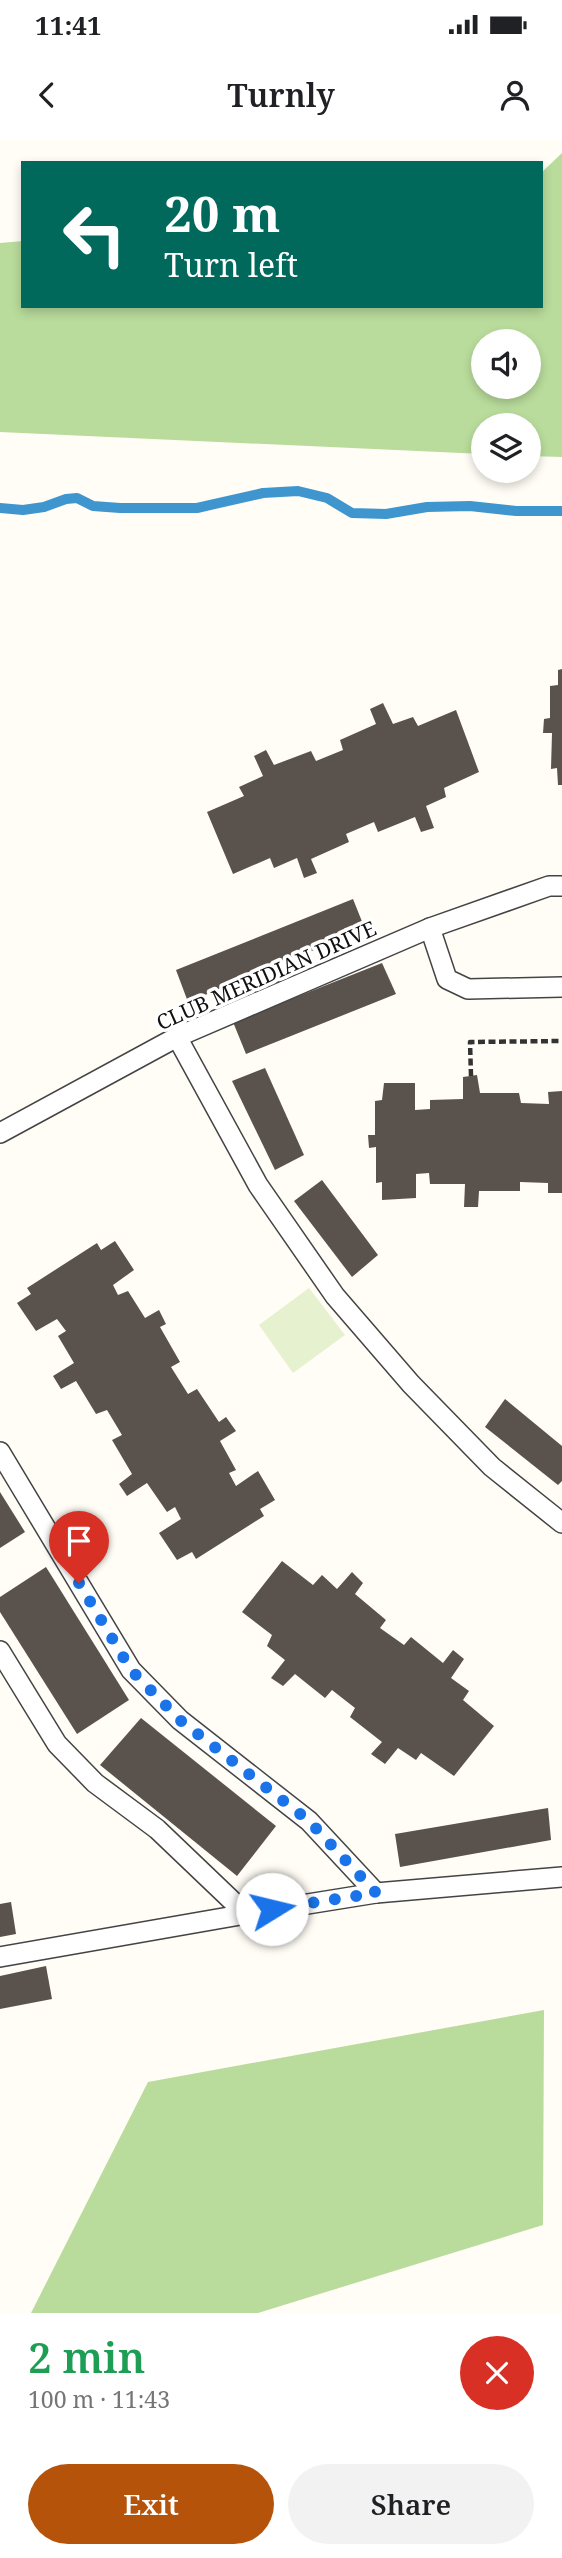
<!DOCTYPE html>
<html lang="en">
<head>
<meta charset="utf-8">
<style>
	:root { --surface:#fff; --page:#f2f2f2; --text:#202124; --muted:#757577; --accent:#b45309 }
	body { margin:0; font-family:"Noto Serif",serif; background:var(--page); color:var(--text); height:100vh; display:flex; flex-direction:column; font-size:26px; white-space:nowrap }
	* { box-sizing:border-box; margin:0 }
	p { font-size:23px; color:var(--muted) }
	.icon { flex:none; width:38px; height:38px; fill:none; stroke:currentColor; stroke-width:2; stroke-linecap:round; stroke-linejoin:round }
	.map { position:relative; height:2173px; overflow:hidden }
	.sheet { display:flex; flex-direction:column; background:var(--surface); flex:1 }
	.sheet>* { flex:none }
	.guide { position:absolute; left:21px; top:21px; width:522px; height:147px; border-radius:0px; box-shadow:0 4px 10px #0003; background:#00695c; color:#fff; overflow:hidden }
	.buttons { position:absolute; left:471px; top:189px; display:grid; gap:14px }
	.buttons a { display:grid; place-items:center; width:70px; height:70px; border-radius:50%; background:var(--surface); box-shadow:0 4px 10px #0003; font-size:35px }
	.pin { position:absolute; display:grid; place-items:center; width:60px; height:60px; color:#fff; margin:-72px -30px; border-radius:50% 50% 50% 0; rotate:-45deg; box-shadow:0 0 7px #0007 }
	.pin .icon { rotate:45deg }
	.me { position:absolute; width:77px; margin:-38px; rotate:81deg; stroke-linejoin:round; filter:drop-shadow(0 0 5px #0008) }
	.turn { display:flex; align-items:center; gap:24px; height:147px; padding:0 28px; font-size:32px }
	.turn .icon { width:91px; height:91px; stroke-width:2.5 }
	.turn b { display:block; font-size:49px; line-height:60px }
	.round { display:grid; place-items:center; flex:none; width:74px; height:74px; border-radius:37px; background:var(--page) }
	.head { display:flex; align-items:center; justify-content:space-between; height:119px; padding:0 28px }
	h1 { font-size:42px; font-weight:600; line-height:52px; color:#1e9e55 }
	.action { display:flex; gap:14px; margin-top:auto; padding:14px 28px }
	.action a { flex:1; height:80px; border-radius:42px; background:var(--accent); color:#fff; font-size:28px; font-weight:600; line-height:80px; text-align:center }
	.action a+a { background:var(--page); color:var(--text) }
	.status { display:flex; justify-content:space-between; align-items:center; height:49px; padding:0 35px; background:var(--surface); direction:ltr }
	.status svg { height:19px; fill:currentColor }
	header { display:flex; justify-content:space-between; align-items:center; height:91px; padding:0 28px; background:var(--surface); font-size:32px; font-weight:600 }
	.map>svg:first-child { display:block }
	.forest { fill:#b9dc9c; fill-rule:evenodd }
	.pitch { fill:#e6f2cf }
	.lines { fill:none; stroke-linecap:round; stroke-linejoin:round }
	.stream { stroke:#3f96cf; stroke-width:10 }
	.building { fill:#5a524d }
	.lane-casing { stroke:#444; stroke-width:22 }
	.path { stroke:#333; stroke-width:4.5; stroke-dasharray:7 3.5; stroke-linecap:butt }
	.lane { stroke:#fff; stroke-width:19 }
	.route { stroke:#1a73e8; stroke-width:12; stroke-dasharray:0 21.6 }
	.labels { text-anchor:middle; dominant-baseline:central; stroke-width:7; stroke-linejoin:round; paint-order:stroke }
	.street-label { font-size:21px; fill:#111; stroke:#fff }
</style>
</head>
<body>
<div class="status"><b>11:41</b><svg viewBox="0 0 49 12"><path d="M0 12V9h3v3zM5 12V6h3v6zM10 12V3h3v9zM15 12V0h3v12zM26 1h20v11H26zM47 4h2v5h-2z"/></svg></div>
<header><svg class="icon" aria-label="back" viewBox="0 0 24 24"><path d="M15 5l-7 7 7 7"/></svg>Turnly<svg class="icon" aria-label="person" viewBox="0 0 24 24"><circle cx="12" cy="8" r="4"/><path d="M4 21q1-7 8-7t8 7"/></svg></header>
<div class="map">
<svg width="562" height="2173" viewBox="0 0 562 2173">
	<rect width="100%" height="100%" fill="#fffdf5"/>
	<!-- forest -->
	<g class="forest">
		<path d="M562,13V317L529,316L528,285H483V314L0,292V103L23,101V166H541V33ZM483,201H528V247H483Z"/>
		<polygon points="544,1870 543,2085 258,2173 31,2173 148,1942"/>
	</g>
	<!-- pitch -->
	<polygon class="pitch" points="309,1148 345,1195 293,1233 259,1185"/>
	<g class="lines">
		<!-- stream -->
		<polyline class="stream" points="0,368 23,370 44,367 66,359 77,358 93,366 120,368 197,368 263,353 298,351 327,358 352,373 386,374 427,367 470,366 516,371 562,371"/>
	</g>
	<!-- building -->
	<g class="building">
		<polygon points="562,529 562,645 558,645 557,628 551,629 552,593 543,593 544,579 550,578 550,546 558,545 558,530"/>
		<polygon points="383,563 393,584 413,577 418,586 456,570 479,632 444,648 446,657 426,666 434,688 421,692 415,677 378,692 374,682 346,694 349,702 311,719 317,733 304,738 297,718 274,728 270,718 233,734 207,672 244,656 239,647 263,636 254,616 266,610 274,625 311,611 316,621 343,610 340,600 376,584 370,569"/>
		<polygon points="353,759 365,789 188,862 176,830"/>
		<polygon points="382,823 396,854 246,914 233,882"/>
		<polygon points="265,928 304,1015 275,1030 232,941"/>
		<polygon points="477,935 480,953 519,953 521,963 549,964 548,952 562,951 562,1053 548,1053 548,1043 520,1042 520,1051 479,1051 478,1067 464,1067 465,1044 430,1044 429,1033 416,1034 416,1058 382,1060 382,1042 376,1043 376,1007 369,1008 368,995 375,995 375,961 382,960 384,943 415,943 415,970 430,969 430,960 463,959 463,937"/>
		<polygon points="322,1040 378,1115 352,1137 294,1061"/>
		<polygon points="115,1101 134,1130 113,1145 118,1155 128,1151 145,1178 159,1170 166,1184 160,1187 180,1222 171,1227 188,1254 197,1249 219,1282 226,1277 236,1291 220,1301 236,1330 229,1333 236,1346 258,1331 275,1360 260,1369 264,1376 196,1419 192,1412 177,1420 159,1393 181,1379 175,1367 167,1372 147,1343 127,1356 119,1344 132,1334 112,1300 122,1295 107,1270 96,1274 76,1241 61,1249 53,1236 74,1223 58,1196 66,1191 57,1179 36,1191 17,1163 31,1154 27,1148 97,1103 101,1110"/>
		<polygon points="505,1259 562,1306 562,1341 558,1345 485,1287"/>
		<polygon points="0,1352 25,1392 0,1408"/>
		<polygon points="282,1421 313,1445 322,1435 337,1449 352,1432 363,1443 355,1454 386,1480 380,1488 404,1505 411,1497 443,1523 453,1510 464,1519 451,1538 469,1551 463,1560 494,1586 454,1636 421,1613 416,1620 398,1608 385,1624 371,1614 382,1602 350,1577 355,1568 332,1550 325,1558 295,1534 283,1546 271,1538 285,1520 267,1506 272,1495 242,1472"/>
		<polygon points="46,1427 129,1560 77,1594 0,1472 0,1457"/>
		<polygon points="141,1578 276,1686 237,1736 100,1625"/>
		<polygon points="548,1668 551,1700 400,1727 395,1694"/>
		<polygon points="11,1762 16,1794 0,1797 0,1764"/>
		<polygon points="46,1826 52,1859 0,1869 0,1836"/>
	</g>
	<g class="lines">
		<!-- lane casing -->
		<g class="lane-casing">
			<g id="lane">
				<polyline points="430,788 447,839 468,849 562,847"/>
				<polyline points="177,897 258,1045 335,1156 411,1244 492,1327 562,1383"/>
				<polyline points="0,993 177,897 430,788 549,746 562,746"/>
				<polyline points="0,1312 131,1530 180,1580 309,1681 376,1753 562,1737"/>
				<polyline points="0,1511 57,1604 95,1643 157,1689 246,1774 376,1753"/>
				<polyline points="0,1817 246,1774"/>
			</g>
		</g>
		<!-- path -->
		<polyline class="path" points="471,936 470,902 562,901"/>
		<!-- lane -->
		<use href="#lane" class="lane"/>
	</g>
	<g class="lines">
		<!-- route -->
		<polyline class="route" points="79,1443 131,1530 180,1580 309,1681 376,1753 272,1769"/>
	</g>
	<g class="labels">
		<!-- street labels -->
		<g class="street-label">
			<text transform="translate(266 835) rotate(-24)">CLUB MERIDIAN DRIVE</text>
		</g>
	</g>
</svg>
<div class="buttons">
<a><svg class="icon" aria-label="sound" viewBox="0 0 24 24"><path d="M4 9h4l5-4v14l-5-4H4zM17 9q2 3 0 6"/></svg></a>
<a><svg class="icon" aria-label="layers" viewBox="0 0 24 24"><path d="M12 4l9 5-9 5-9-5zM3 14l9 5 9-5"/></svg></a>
</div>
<div class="pin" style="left:79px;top:1443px;background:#d93025"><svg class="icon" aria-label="arrive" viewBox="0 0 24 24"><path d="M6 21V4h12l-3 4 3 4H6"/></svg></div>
<svg class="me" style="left:272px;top:1769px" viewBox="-20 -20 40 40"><circle r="19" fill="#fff"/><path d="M0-13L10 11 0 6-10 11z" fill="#1a73e8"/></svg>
<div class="guide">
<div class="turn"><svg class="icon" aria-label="left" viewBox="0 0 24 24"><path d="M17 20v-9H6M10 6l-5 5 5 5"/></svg><div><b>20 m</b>Turn left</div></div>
</div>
</div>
<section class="sheet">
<div class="head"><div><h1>2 min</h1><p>100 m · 11:43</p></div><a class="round" style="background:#d93025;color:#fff"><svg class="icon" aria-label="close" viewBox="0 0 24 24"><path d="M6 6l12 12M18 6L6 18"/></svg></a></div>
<div class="action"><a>Exit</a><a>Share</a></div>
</section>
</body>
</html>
